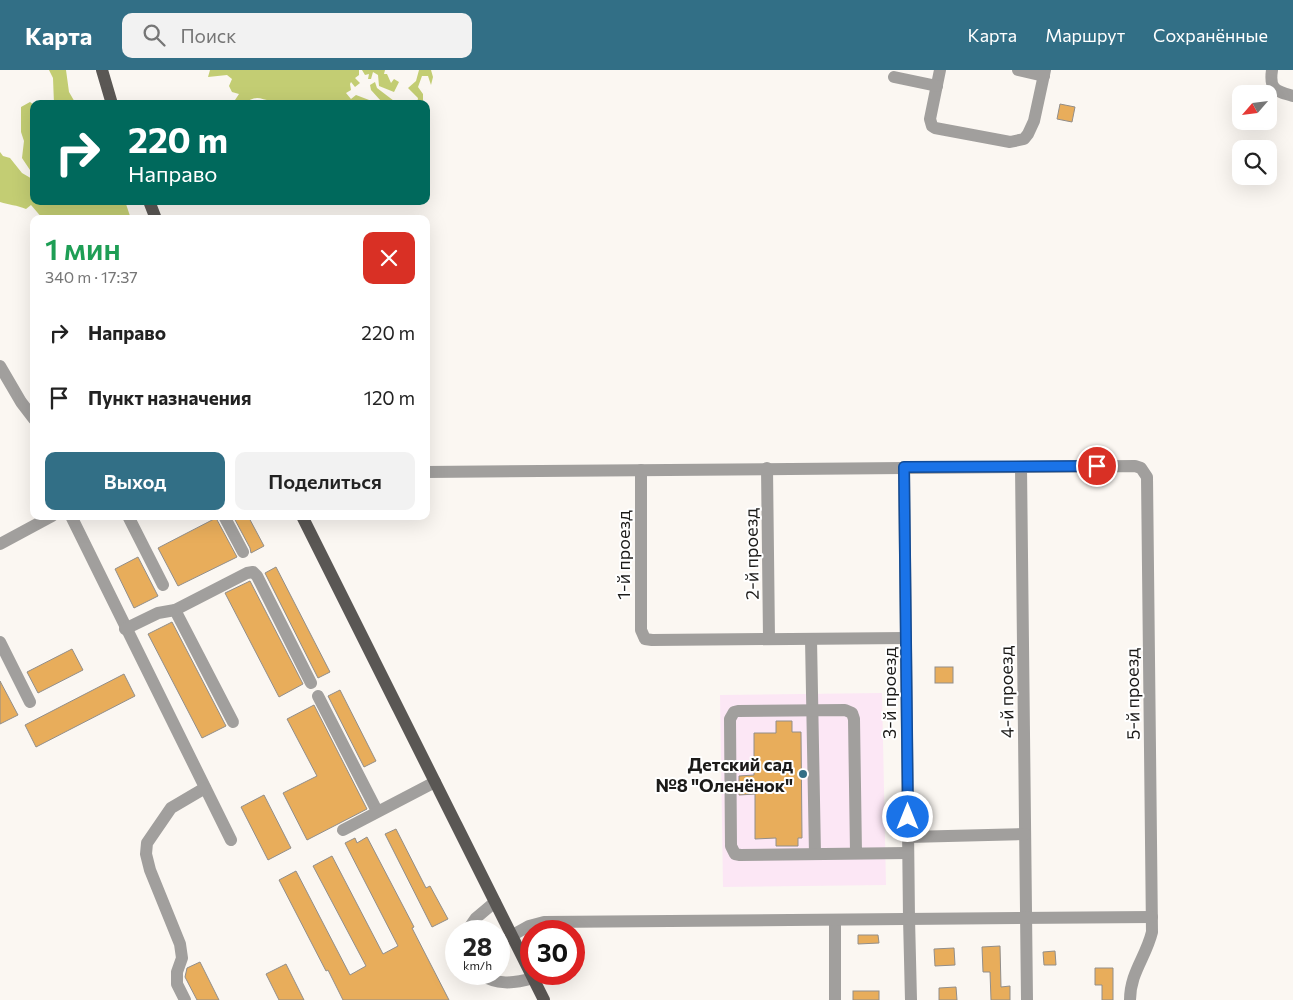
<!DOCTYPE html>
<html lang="ru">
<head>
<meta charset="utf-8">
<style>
	:root { --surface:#fff; --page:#f2f2f2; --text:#222; --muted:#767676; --accent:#326f86 }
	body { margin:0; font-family:Commissioner,sans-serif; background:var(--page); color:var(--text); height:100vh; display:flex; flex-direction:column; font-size:19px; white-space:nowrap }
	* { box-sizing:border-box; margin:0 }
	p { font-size:16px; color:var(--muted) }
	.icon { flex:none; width:28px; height:28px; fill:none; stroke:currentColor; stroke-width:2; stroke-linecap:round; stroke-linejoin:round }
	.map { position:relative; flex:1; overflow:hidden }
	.panel { position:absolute; left:30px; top:145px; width:400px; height:305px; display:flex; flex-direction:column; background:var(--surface); border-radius:10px; box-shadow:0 5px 20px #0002 }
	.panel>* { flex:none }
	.banner { position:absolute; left:30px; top:30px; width:400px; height:105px; border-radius:10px; box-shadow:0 5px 20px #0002; background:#00695c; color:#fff; overflow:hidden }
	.needle { width:32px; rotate:242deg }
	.tools { position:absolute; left:1232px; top:15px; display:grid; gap:10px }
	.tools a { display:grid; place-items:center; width:45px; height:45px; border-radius:10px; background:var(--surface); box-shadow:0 5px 20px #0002; font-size:25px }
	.speed { position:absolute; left:445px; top:850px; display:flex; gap:10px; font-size:25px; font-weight:700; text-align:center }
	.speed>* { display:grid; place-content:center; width:65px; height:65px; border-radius:50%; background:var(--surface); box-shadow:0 5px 20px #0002; line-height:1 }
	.speed small { font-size:12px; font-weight:400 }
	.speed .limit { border:8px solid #d22; background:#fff; color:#111 }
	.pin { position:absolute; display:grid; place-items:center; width:42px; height:42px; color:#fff; margin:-21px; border:2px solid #fff; border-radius:50%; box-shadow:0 1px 5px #0007 }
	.me { position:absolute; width:55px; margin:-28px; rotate:0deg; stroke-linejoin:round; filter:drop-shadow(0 0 4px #0008) }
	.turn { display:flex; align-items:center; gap:18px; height:105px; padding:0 15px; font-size:22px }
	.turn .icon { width:65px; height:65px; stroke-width:2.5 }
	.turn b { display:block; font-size:35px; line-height:42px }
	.round { display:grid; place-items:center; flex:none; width:52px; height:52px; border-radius:10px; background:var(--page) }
	.head { display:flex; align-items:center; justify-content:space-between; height:85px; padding:0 15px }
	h1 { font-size:30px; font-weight:600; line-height:38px; color:#1e9e55 }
	.cta { display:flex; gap:10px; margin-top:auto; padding:10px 15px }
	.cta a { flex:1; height:58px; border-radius:10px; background:var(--accent); color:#fff; font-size:20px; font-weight:600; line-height:58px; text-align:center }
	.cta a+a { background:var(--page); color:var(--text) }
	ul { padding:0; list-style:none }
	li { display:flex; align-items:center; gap:15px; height:65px; padding:0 15px }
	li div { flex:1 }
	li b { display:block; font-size:19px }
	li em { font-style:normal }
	header { display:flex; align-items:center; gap:30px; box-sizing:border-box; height:70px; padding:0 25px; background:var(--accent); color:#fff }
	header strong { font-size:24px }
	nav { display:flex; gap:28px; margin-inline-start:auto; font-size:18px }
	.search { width:350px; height:45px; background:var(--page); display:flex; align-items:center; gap:12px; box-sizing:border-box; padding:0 18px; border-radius:10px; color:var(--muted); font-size:19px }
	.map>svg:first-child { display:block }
	.education { fill:#fce7f5 }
	.green { fill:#c3cd73 }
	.building { fill:#e8ad5b; stroke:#928e8a }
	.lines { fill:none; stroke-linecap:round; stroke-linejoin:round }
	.minor { stroke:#a19f9d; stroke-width:12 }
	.major { stroke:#5a5754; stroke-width:12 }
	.route-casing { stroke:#114b97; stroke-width:12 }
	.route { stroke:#1a73e8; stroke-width:9 }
	.poi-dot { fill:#326f86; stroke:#fff; stroke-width:2 }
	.labels { text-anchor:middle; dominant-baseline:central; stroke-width:4; stroke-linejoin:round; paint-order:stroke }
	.street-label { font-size:18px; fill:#1c1b19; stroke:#fff }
	.poi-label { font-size:18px; font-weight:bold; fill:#1c1b19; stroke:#fff; text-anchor:end }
</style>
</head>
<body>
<header>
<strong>Карта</strong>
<div class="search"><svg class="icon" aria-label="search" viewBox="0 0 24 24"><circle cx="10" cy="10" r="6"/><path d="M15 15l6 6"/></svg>Поиск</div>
<nav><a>Карта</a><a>Маршрут</a><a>Сохранённые</a></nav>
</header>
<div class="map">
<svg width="1293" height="930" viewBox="0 0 1293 930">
	<rect width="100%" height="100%" fill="#fbf7f2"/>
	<!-- education -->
	<polygon class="education" points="882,623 886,815 723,817 720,625"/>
	<!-- green -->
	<g class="green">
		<polygon points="49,0 66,0 69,22 76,34 54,34 53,8"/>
		<path d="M210,0H359V5L355,8L360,13L355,17L351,12L350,14L351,20L346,23L351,29L356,25L377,33L381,31L371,20L370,15L375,12L377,18L398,34H267L270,31C266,30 261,28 257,28C246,29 246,38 235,30L239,24L232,22L229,16L232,9L227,5L208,7Z"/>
		<polygon points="362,0 385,0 384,4 387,4 391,13 394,9 399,12 394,22 379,16 378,5 373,2 371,9 368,9 369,4 365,5"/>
		<polygon points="419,0 431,0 433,7 431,15 428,6 422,6 418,17 423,24 423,34 417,34 418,28 408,18 416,11"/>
		<polygon points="30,32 34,35 34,106 22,88 24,71 21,62 21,37"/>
		<path d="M0,82L3,86L10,88L22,103L34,110V131H125L131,149H43L31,135L26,139C17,135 9,135 0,132Z"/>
	</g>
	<!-- building -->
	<g class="building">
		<polygon points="1060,34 1075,37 1072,52 1057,49"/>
		<polygon points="233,446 248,446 264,476 251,483 250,478"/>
		<polygon points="216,448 237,487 178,516 158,478"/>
		<polygon points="138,487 158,526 134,538 115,499"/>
		<polygon points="276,497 330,602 318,608 265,503"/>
		<polygon points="250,511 303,614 279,627 225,523"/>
		<polygon points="172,552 226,656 202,668 148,564"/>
		<polygon points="72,579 83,600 38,623 27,602"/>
		<rect x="935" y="597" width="18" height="16"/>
		<polygon points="124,604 135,626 36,677 25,655"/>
		<polygon points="0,611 18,645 0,654"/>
		<polygon points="340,620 376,691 364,697 328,626"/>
		<polygon points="314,635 367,739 307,770 283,723 317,706 287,649"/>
		<polygon points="776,651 792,651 792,662 801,662 802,768 798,768 798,776 776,776 776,768 755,769 755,724 739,725 739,706 754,705 754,663 776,663"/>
		<polygon points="264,725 291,778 268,790 241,737"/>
		<polygon points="396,759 426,818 430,816 448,849 432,857 385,764"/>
		<polygon points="367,767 414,857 412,858 449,930 343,930 328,900 326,901 279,810 296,801 350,905 366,896 313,796 332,786 383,884 398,876 345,773 355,768 357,773"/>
		<polygon points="858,865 878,865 879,873 858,874"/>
		<polygon points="1000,876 1001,917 1010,916 1010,930 991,930 990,902 983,902 982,877"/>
		<polygon points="954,878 955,895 935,896 934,879"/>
		<polygon points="1055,881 1056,895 1044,895 1043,882"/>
		<polygon points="200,892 219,930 197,930 185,907 187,898"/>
		<polygon points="286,894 304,930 279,930 266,904"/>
		<polygon points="1095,898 1113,898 1113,930 1102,930 1102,915 1095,915"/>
		<polygon points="956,917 957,930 939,930 939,918"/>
		<rect x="853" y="921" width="26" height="9"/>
	</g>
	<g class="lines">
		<!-- minor -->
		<g class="minor">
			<polyline points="940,0 930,49 932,56 935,58 1010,72 1024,69 1028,64 1034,51 1045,0"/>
			<polyline points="1018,0 1044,6"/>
			<path d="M1272,0C1269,20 1276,21 1293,26"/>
			<polyline points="894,7 937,16"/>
			<polyline points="0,296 21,332 34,349"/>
			<polyline points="904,397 909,848 911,930"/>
			<polyline points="1021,397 1027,930"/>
			<polyline points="767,398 769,569"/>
			<polyline points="641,400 641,560 645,569 652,570 906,568"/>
			<path d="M426,402L1135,396L1141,398L1147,407L1152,862C1146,887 1130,903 1130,930"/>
			<polyline points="71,446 231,770"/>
			<polyline points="128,446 163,515"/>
			<polyline points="224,446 243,482"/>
			<polyline points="0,474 52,446"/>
			<polyline points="175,540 233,652"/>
			<polyline points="125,559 158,543 175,540 247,503 253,502 257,506 311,613"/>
			<polyline points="811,569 815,784"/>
			<polyline points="0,572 30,632"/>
			<polyline points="318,626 377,741"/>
			<polyline points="343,760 435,712"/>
			<polyline points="908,767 1025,764"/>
			<polyline points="856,783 854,649 852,643 845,640 738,641 734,642 730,649 731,776 735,784 740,785 908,783"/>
			<polyline points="835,850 835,930"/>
			<polyline points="467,861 476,848 495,832"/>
			<polyline points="511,866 529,856 544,852 1152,847"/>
			<path d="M479,904C497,915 513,914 533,908"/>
			<polyline points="185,930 177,914 177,902 182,888 180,874 150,800 146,784 147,773 171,738 205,718"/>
		</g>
		<!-- major -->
		<g class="major">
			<polyline points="102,0 112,34"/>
			<polyline points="149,131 156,149"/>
			<polyline points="302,446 544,930"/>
		</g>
	</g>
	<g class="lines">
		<!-- route casing -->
		<g class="route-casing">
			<polyline id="route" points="908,747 904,397 1097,396"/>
		</g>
		<!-- route -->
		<use href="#route" class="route"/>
	</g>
	<!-- markers -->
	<circle class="poi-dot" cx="803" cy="704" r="5"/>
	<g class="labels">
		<!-- street labels -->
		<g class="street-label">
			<text transform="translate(751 484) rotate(-91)">2-й проезд</text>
			<text transform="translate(623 485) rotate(-90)">1-й проезд</text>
			<text transform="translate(1006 622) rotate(-91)">4-й проезд</text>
			<text transform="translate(889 623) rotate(-90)">3-й проезд</text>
			<text transform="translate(1132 624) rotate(-91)">5-й проезд</text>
		</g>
		<!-- poi labels -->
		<g class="poi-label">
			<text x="793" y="694">Детский сад<tspan x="793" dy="21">№8 "Оленёнок"</tspan></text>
		</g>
	</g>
</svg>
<div class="tools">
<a><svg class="needle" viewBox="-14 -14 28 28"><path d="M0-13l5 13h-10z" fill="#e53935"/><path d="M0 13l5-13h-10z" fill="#767676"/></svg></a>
<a><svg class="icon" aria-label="search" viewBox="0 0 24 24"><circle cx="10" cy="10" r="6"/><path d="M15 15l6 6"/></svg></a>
</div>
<div class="speed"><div>28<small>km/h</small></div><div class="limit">30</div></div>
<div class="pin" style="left:1097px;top:396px;background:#d93025"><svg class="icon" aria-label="arrive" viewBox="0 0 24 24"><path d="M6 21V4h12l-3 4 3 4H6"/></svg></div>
<svg class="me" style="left:908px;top:747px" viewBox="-20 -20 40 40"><circle r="17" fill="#1a73e8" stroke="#fff" stroke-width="3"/><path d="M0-11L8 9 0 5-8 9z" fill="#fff"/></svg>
<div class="banner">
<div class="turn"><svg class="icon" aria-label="right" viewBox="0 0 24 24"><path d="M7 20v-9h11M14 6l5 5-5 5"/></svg><div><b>220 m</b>Направо</div></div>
</div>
<section class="panel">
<div class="head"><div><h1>1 мин</h1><p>340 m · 17:37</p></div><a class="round" style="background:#d93025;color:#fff"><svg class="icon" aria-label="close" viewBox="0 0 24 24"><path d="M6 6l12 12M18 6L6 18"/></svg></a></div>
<ul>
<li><svg class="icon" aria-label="right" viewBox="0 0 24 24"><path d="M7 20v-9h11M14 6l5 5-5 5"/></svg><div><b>Направо</b></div><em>220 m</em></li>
<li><svg class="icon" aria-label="arrive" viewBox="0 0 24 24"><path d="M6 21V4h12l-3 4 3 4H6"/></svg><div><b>Пункт назначения</b></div><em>120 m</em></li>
</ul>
<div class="cta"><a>Выход</a><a>Поделиться</a></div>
</section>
</div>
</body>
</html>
